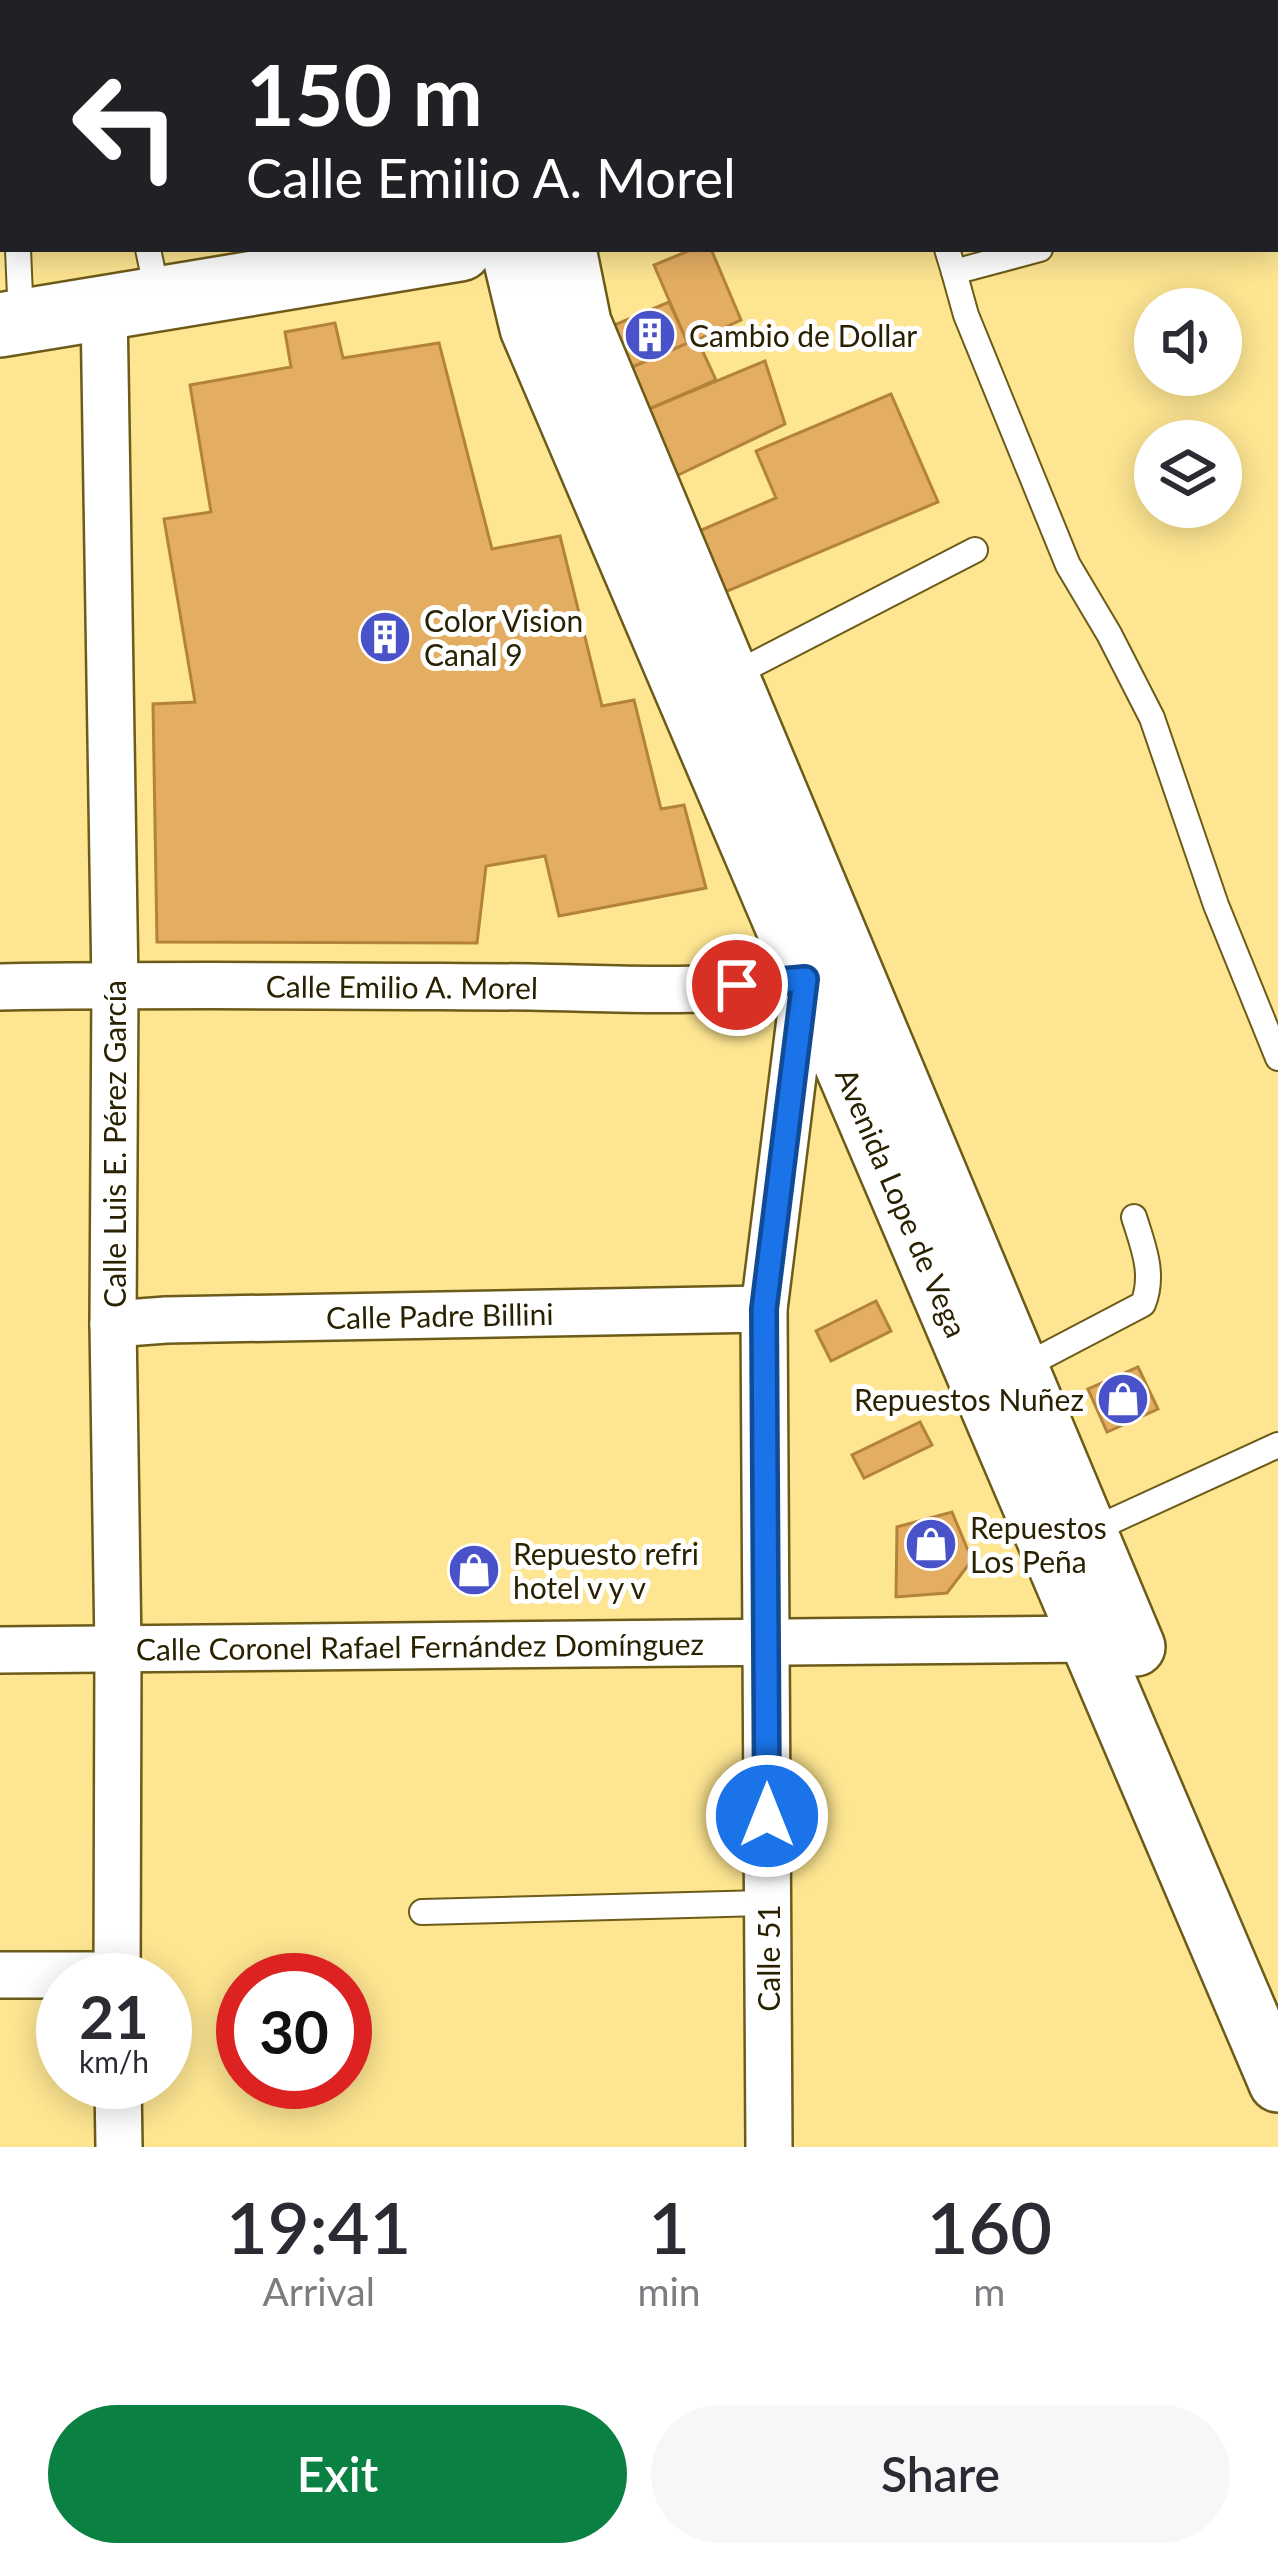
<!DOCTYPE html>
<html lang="en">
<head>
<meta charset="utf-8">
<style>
	:root { --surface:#fff; --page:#f7f7f7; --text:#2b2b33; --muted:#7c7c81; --accent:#0b8043 }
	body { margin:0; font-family:Lato,sans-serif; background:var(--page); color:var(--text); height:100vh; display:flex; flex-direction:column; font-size:45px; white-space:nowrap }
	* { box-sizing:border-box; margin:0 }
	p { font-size:39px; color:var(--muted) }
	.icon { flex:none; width:66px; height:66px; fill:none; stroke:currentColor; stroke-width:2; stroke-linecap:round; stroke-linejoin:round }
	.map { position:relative; height:2147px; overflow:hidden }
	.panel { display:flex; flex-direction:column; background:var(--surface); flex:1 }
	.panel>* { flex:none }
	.guide { position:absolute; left:0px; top:0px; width:1278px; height:252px; box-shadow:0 6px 30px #0003; background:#202124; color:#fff; overflow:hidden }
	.buttons { position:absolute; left:1134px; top:288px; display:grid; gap:24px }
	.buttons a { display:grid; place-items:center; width:108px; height:108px; border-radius:50%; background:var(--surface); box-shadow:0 6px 30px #0003; font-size:60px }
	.speed { position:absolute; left:36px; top:1953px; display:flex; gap:24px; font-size:60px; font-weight:700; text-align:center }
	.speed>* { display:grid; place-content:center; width:156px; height:156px; border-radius:50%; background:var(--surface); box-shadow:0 6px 30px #0003; line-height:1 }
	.speed small { font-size:30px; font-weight:400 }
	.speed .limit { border:18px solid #d22; background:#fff; color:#111 }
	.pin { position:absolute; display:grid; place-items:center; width:102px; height:102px; color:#fff; margin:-51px; border:6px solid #fff; border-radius:50%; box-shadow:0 3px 12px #0007 }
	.me { position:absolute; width:132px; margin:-66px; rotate:0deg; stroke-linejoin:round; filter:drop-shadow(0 0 9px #0008) }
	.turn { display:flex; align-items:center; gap:42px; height:252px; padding:0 48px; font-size:54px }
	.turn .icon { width:156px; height:156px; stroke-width:2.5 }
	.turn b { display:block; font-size:84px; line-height:102px }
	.eta { display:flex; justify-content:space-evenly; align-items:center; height:204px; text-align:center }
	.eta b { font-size:72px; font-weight:600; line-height:84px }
	.cta { display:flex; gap:24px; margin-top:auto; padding:24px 48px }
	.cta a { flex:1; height:138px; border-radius:72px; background:var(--accent); color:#fff; font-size:48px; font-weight:600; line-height:138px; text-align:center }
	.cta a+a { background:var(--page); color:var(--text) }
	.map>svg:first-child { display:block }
	.building { fill:#e4ae62; stroke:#b4833b; stroke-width:3 }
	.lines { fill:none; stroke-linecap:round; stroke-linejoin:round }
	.service-casing { stroke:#6c5b19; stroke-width:28 }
	.minor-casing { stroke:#6c5b19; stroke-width:50 }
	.tertiary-casing { stroke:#6c5b19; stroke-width:62 }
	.secondary-casing { stroke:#6c5b19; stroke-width:68 }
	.service { stroke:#fff; stroke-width:24 }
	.minor { stroke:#fff; stroke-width:45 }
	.tertiary { stroke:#fff; stroke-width:57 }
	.secondary { stroke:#fff; stroke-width:63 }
	.route-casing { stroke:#114b97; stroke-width:30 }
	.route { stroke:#1a73e8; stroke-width:21 }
	.labels { text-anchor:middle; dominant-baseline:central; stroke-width:10; stroke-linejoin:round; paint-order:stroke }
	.poi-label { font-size:30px; fill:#2a2100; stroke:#fff; text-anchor:start }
	.street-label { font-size:30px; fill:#2a2100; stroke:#fff }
</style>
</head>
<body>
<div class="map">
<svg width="1278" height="2147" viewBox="0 0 1278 2147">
	<rect width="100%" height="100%" fill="#fde591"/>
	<!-- building -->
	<g class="building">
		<polygon points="693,249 711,249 741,320 688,344 654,265"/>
		<polygon points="669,302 688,344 630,368 612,326"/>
		<polygon points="335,323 343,358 439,343 492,549 560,536 602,706 634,700 661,809 684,805 706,888 559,916 545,856 486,866 477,943 157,942 153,704 195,702 164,519 211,512 190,385 291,367 285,332"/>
		<polygon points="697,339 716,380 649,409 630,368"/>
		<polygon points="765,361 785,424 676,476 649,409"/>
		<polygon points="891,394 938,502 725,592 699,531 776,498 756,451"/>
		<polygon points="876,1301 891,1331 831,1361 816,1331"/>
		<polygon points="1138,1367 1158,1409 1107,1432 1088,1389"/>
		<polygon points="920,1422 932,1445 864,1478 852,1455"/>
		<polygon points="952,1512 972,1560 947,1593 896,1597 897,1527"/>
	</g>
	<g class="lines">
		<!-- service casing -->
		<g class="service-casing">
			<g id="service">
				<polyline points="621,0 621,3"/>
				<polyline points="203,3 203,0"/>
				<polyline points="472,3 473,0"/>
				<polyline points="913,3 913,0"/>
				<polyline points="18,249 21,319"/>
				<polyline points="148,249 158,297"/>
				<polyline points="947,249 954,272 1040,249"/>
				<polyline points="954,272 966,315 1068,565 1109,634 1152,718 1216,905 1278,1058"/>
				<polyline points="729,677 975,550"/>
				<path d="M1019,1369L1143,1304C1155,1274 1143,1246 1134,1217"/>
				<polyline points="1088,1532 1278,1445"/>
				<polyline points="422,1912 767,1903"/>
			</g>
		</g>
		<!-- minor casing -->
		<g class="minor-casing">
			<g id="minor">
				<polyline points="104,307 115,985 113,1324 118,1649 117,1980"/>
				<path id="s1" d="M0,987C177,984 353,986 530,987C622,988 743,998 830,971"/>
				<path id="s2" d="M113,1324L166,1320L764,1309"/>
				<path id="s3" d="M0,1650L1090,1639L1118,1634"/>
				<polyline points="0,1975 117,1975"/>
				<polyline points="118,2082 119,2147"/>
				<polyline points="769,2147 764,1309 805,979"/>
			</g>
		</g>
		<!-- tertiary casing -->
		<g class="tertiary-casing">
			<g id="tertiary">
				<polyline points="534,3 534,0"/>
				<polyline points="581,3 581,0"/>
				<path id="s4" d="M510,249L529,328L1278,2083"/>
				<polyline points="567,249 582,323 1136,1647"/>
			</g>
		</g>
		<!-- secondary casing -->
		<g class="secondary-casing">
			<g id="secondary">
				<polyline points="1275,108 1278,107"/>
				<polyline points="0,325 460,249"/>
			</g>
		</g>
		<!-- service -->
		<use href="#service" class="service"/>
		<!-- minor -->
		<use href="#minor" class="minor"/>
		<!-- tertiary -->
		<use href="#tertiary" class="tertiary"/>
		<!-- secondary -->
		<use href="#secondary" class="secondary"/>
	</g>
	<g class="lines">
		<!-- route casing -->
		<g class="route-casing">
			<polyline id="route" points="737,985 805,979 764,1309 767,1816"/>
		</g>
		<!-- route -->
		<use href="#route" class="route"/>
	</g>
	<!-- icons -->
	<defs>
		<g id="building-disc" transform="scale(2.7)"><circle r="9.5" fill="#4952c8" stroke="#fff"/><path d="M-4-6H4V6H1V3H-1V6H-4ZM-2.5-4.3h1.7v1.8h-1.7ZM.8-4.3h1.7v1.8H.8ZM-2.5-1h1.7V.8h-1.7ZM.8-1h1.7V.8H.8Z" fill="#fff"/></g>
		<g id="shop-disc" transform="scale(2.7)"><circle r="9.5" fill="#4952c8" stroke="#fff"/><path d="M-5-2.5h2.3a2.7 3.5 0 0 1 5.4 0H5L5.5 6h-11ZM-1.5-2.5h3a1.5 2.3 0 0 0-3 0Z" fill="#fff"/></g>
	</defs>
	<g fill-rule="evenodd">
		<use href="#building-disc" x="650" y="335"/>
		<use href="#building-disc" x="385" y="637"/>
		<use href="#shop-disc" x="1123" y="1399"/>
		<use href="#shop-disc" x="931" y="1544"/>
		<use href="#shop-disc" x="474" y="1570"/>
	</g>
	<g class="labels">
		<!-- poi labels -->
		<g class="poi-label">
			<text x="689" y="335">Cambio de Dollar</text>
			<text x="424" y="620">Color Vision<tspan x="424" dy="34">Canal 9</tspan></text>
			<text x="1084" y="1399" text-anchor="end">Repuestos Nuñez</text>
			<text x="970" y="1527">Repuestos<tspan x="970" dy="34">Los Peña</tspan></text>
			<text x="513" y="1553">Repuesto refri<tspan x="513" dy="34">hotel v y v</tspan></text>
		</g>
		<!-- street labels -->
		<g class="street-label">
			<text stroke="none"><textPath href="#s1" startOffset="402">Calle Emilio A. Morel</textPath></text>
			<text transform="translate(114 1144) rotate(-90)">Calle Luis E. Pérez García</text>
			<text stroke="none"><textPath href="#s4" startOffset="1032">Avenida Lope de Vega</textPath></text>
			<text stroke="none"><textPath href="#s2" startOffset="327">Calle Padre Billini</textPath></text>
			<text stroke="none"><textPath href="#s3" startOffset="420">Calle Coronel Rafael Fernández Domínguez</textPath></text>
			<text transform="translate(768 1958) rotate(-90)">Calle 51</text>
		</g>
	</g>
</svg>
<div class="buttons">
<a><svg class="icon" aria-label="sound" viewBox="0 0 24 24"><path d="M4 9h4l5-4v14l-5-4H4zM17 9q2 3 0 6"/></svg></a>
<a><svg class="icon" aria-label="layers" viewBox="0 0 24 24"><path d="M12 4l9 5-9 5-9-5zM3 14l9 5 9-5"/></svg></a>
</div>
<div class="speed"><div>21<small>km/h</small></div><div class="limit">30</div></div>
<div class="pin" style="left:737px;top:985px;background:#d93025"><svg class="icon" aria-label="arrive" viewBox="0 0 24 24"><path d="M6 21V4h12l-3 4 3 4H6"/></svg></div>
<svg class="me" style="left:767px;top:1816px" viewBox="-20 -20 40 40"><circle r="17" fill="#1a73e8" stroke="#fff" stroke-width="3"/><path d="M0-11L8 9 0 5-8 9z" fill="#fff"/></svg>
<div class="guide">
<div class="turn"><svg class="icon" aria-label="left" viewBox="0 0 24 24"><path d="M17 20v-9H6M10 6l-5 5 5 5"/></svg><div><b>150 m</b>Calle Emilio A. Morel</div></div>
</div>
</div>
<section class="panel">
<div class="eta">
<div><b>19:41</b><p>Arrival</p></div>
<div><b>1</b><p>min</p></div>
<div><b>160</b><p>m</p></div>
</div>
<div class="cta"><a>Exit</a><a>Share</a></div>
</section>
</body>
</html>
